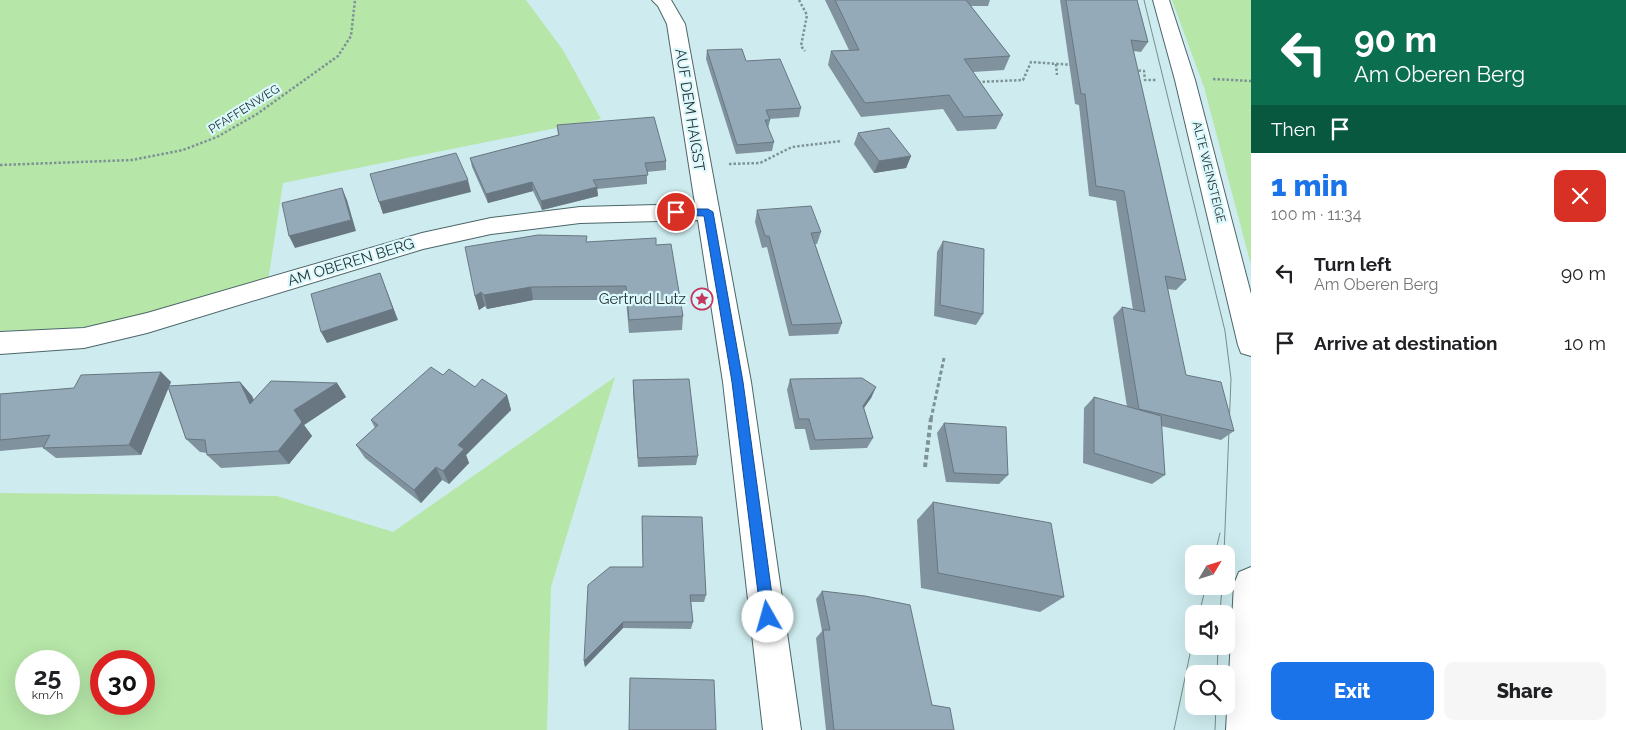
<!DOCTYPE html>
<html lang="en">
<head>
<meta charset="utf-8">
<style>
	:root { --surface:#fff; --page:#f6f6f6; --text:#202124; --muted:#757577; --accent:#1a73e8 }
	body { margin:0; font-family:Raleway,sans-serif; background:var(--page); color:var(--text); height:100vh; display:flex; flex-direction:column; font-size:19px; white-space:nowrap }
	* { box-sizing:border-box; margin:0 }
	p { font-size:16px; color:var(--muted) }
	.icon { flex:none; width:28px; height:28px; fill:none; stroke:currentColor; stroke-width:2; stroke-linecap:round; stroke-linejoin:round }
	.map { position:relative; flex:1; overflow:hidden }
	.details { display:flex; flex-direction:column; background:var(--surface); width:375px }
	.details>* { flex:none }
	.banner { background:#0b6e4f; color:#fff; overflow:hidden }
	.needle { width:32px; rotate:52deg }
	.fabs { position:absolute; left:1185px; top:545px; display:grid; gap:10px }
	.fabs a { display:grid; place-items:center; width:50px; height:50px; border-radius:10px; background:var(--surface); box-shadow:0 5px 20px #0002; font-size:25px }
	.speed { position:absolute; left:15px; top:650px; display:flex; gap:10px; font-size:25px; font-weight:700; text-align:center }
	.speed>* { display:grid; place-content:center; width:65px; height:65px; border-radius:50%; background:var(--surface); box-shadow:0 5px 20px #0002; line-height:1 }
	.speed small { font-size:12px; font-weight:400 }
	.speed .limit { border:8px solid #d22; background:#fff; color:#111 }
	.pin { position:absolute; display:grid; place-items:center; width:42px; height:42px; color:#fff; margin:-21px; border:2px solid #fff; border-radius:50%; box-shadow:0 1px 5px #0007 }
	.me { position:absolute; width:55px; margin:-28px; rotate:353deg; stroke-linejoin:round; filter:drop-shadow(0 0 4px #0008) }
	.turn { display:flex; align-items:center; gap:18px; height:105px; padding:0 20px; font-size:22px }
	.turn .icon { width:65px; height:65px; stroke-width:2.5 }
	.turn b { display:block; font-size:35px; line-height:42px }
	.then { display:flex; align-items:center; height:48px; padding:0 20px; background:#0003; gap:10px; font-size:19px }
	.round { display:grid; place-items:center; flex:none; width:52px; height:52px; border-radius:10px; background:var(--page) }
	.head { display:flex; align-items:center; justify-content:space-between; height:85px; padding:0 20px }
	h1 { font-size:30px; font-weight:800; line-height:38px; color:var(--accent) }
	.primary-button { display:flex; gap:10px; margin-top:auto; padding:10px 20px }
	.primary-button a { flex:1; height:58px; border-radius:10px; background:var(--accent); color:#fff; font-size:20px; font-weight:800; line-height:58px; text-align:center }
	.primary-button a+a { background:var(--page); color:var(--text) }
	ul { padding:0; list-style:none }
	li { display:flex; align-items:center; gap:15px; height:70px; padding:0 20px }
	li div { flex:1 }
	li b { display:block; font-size:19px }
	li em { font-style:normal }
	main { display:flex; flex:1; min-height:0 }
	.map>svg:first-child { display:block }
	.green { fill:#b6e6a8; fill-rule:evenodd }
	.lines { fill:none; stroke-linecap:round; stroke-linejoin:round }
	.minor-casing { stroke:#4c6669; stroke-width:2 }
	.path-far2 { stroke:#7e9395; stroke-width:2.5; stroke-dasharray:2.5 2; stroke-linecap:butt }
	.path-far1 { stroke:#7e9395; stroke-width:3; stroke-dasharray:4 2.5; stroke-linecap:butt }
	.path { stroke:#7e9395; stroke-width:4; stroke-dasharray:4.5 3; stroke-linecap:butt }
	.minor { fill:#fff; fill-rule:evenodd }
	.tram { stroke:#788c8e; stroke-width:1 }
	.wall { fill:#80929e }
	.shaded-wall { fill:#687781 }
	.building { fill:#95aab8; stroke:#687781 }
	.route { fill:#1a73e8; stroke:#114b97 }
	.labels { text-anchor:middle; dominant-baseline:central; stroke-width:4.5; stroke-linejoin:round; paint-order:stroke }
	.far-street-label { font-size:12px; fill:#273234; stroke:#dbf9fc }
	.street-label { font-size:15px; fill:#273234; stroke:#dbf9fc }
	.poi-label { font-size:15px; fill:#273234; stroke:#dbf9fc; text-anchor:end }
</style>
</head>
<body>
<main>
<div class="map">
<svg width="1251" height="730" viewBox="0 0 1251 730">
	<rect width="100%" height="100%" fill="#ceecef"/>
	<!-- green -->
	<g class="green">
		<polygon points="0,0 526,0 563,50 601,119 283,183 267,288 129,327 0,331"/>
		<polygon points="1172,0 1251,0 1251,265 1204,87"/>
		<path d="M615,377L551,587L547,730H0V493L277,496L393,532ZM69,661V704H26V661ZM101,661H144V704H101Z"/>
	</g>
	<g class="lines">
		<!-- minor casing -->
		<g class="minor-casing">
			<g id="minor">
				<polygon points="652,0 671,0 685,24 751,382 801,730 763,730 723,382 698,220 580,223 491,234 423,249 147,333 84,348 0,354 0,332 84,328 147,313 422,233 491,218 580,207 695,204 667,24 658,6"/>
				<polygon points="1153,0 1169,0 1195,80 1251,294 1251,356 1241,353 1238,345 1175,80"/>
				<polygon points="1251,567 1251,730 1226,730 1234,584 1239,572"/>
			</g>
		</g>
		<!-- path-far2 -->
		<g class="path-far2">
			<polyline points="799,0 807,15 801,46 805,51"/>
			<polyline points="1056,64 1057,75"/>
			<polyline points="1134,70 1144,71 1145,80 1157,80"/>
			<polyline points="1213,79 1251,81"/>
			<polyline points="978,82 1023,80 1031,62 1073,65"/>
			<polyline points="729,164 760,163 792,147 842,141"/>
			<polyline points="0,165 132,160 183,150 217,137 257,114 338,56 351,36 355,0"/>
		</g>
		<!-- path-far1 -->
		<polyline class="path-far1" points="931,419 944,358"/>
		<!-- path -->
		<polyline class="path" points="925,467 931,418"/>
		<!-- minor -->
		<use href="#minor" class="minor"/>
		<!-- tram -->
		<g class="tram">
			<polyline points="1144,0 1225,331 1231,379 1224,554"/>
			<polyline points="1215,554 1220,533"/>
			<polyline points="1199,614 1206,586"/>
			<polyline points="1220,614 1222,586"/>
			<polyline points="1217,674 1218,646"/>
			<polyline points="1174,730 1194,635"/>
			<polyline points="1215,730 1216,706"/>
		</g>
	</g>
	<!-- wall -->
	<g class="wall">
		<polygon points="825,0 990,0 988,6 971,6 1010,56 1004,70 973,72 1003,115 996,129 957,131 943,109 861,117 828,65 831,51 849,50"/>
		<polygon points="1060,0 1137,0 1148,42 1141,52 1133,51 1186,280 1176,290 1167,289 1186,375 1234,431 1221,440 1161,426 1165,475 1152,484 1083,463 1084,408 1094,397 1127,407 1113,317 1122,307 1133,310 1116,201 1089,196 1079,105 1075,104"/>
		<polygon points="707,50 746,61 801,108 799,117 769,119 770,120 768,129 774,142 772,151 736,154 706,59"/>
		<polygon points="557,125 666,161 666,170 647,172 647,184 597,189 598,196 542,210 533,191 488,203 472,167 470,158 558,135"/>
		<polygon points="858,133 911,156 906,168 874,173 854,144"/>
		<polygon points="757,210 821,232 817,244 815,244 842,323 838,334 789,336 767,247 762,248 755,222"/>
		<polygon points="943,241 983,314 976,325 934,316 937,252"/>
		<polygon points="587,242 656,245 683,316 682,330 629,333 626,300 533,300 487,309 485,306 479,310 475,296"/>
		<polygon points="161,372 171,382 169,386 240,382 252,396 254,400 337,383 346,397 304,425 312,436 289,464 221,468 207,455 207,453 200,452 186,439 168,388 141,455 56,458 43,448 44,447 0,451 0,394 74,388"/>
		<polygon points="443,375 475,387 507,395 511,410 466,455 469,463 449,484 442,480 421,503 365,458 356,445 375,428 371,420"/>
		<polygon points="790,379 876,387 871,398 864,408 873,438 867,448 810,450 805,429 795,429 787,390"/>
		<polygon points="633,380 698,456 696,465 638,467 633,391"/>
		<polygon points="944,423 1008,475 999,484 946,482 937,433"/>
		<polygon points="933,502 1064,597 1040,612 921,588 917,520"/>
		<polygon points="642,516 706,595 704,602 691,602 693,622 691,629 623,628 585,667 584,661 643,567"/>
		<polygon points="822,591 932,705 954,730 826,730 816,638 822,631 816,599"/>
	</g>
	<!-- shaded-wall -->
	<g class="shaded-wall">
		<polygon points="911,156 906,168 874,173 879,161"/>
		<polygon points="468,180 471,192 383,214 379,202"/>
		<polygon points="532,182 533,191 488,203 486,194"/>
		<polygon points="597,187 598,196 542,210 541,201"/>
		<polygon points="342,188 347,200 356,231 295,248 289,236"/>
		<polygon points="380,273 398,320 327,343 321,332"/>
		<polygon points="531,287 533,300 487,309 484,295"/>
		<polygon points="481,292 485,306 479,310 475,296"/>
		<polygon points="161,372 171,382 141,455 129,445"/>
		<polygon points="240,382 252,396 262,418 250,404"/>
		<polygon points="337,383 346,397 304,425 312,436 289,464 278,451 294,410"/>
		<polygon points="876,387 871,398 858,416 863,406"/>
		<polygon points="507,395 511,410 466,455 469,463 449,484 443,471 458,445"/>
		<polygon points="436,467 442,480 421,503 414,490"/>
		<polygon points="623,622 623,628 585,667 584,661"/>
	</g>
	<!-- building -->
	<g class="building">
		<polygon points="835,0 966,0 1010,56 964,59 1003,115 964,117 949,95 865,103 831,51 859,50"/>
		<polygon points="1066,0 1137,0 1148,42 1131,40 1186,280 1165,276 1186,375 1221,382 1234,431 1139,409 1122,307 1145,312 1124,191 1096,186 1085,94 1081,94"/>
		<polygon points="742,49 746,61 780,59 801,108 766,110 770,120 765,120 774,142 737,145 707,50"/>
		<polygon points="654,117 666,161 645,163 648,175 593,180 597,187 541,201 532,182 486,194 470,158 559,135 557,125"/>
		<polygon points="889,128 911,156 879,161 858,133"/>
		<polygon points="456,153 468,180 379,202 370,174"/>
		<polygon points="342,188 351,220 289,236 282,203"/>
		<polygon points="811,206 821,232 811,233 842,323 792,325 769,236 765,236 757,210"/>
		<polygon points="538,235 587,236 586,242 656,238 656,245 671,244 683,316 629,320 626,286 531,287 484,295 481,292 475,296 465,247"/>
		<polygon points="943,241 984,249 983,314 940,305"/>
		<polygon points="380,273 393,309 321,332 311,294"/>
		<polygon points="431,367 443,375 449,369 475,387 482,379 507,395 458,445 464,449 443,471 436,467 414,490 356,445 378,425 371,420"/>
		<polygon points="161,372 129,445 43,448 50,435 0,440 0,394 74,388 81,375"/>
		<polygon points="862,378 876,387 863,406 873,438 815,440 809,419 799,419 790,379"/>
		<polygon points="689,379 698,456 638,458 633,380"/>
		<polygon points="271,381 337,383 294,410 302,422 278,451 207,455 205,440 186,439 168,386 240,382 250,404"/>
		<polygon points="1094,397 1161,416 1165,475 1094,453"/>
		<polygon points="944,423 1006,427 1008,475 954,473"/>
		<polygon points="933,502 1051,523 1064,597 938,573"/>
		<polygon points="642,516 702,517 706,595 690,595 693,622 623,622 584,661 588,585 610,567 643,567"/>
		<polygon points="822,591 865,596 910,605 932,705 950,708 954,730 834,730 823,630 830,630"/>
		<polygon points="630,678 714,680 716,730 629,730"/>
	</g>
	<!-- route -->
	<polygon class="route" points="676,209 708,209 713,212 743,382 775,617 773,622 768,624 763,622 761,617 732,382 704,216 672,215 672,210"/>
	<!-- icons -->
	<defs>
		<g id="sight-ring" transform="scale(1.125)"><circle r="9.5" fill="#dbf9fc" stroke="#c6375f" stroke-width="1.5"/><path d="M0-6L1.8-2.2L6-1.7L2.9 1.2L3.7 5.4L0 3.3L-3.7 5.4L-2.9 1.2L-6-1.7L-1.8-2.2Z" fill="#c6375f"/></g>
	</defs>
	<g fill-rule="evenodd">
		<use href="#sight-ring" x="702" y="299"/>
	</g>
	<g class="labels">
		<!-- far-street labels -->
		<g class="far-street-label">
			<text transform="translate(244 109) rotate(-32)">PFAFFENWEG</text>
			<text transform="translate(1209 172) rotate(76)">ALTE WEINSTEIGE</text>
		</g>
		<!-- street labels -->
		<g class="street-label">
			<text transform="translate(690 110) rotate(81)">AUF DEM HAIGST</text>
			<text transform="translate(351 262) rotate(-17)">AM OBEREN BERG</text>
		</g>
		<!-- poi labels -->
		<g class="poi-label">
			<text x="686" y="299">Gertrud Lutz</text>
		</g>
	</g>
</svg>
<div class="fabs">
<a><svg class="needle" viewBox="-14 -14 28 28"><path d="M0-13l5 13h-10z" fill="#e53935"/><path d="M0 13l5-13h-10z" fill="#757577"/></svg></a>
<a><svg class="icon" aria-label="sound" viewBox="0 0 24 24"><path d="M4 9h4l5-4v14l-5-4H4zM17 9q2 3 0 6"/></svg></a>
<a><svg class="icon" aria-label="search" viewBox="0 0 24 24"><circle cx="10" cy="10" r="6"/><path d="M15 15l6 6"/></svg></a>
</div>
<div class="speed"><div>25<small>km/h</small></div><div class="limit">30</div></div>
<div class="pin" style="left:676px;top:212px;background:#d93025"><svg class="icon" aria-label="arrive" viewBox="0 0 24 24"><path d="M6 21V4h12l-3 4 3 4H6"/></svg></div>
<svg class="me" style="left:768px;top:617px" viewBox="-20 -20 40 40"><circle r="19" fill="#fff"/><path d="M0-13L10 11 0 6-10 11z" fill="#1a73e8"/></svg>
</div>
<section class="details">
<div class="banner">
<div class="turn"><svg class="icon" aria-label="left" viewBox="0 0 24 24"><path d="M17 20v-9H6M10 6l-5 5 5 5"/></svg><div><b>90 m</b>Am Oberen Berg</div></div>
<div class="then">Then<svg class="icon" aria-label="arrive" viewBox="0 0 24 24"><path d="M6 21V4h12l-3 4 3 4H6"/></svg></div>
</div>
<div class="head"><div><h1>1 min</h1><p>100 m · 11:34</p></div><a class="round" style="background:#d93025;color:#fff"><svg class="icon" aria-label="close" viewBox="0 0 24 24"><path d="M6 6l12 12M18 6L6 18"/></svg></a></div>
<ul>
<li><svg class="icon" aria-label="left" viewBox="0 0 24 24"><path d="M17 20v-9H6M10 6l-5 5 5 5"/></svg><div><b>Turn left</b><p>Am Oberen Berg</p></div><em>90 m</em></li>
<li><svg class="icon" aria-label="arrive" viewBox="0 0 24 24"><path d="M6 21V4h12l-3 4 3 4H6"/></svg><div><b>Arrive at destination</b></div><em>10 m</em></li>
</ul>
<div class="primary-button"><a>Exit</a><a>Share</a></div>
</section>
</main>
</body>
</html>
